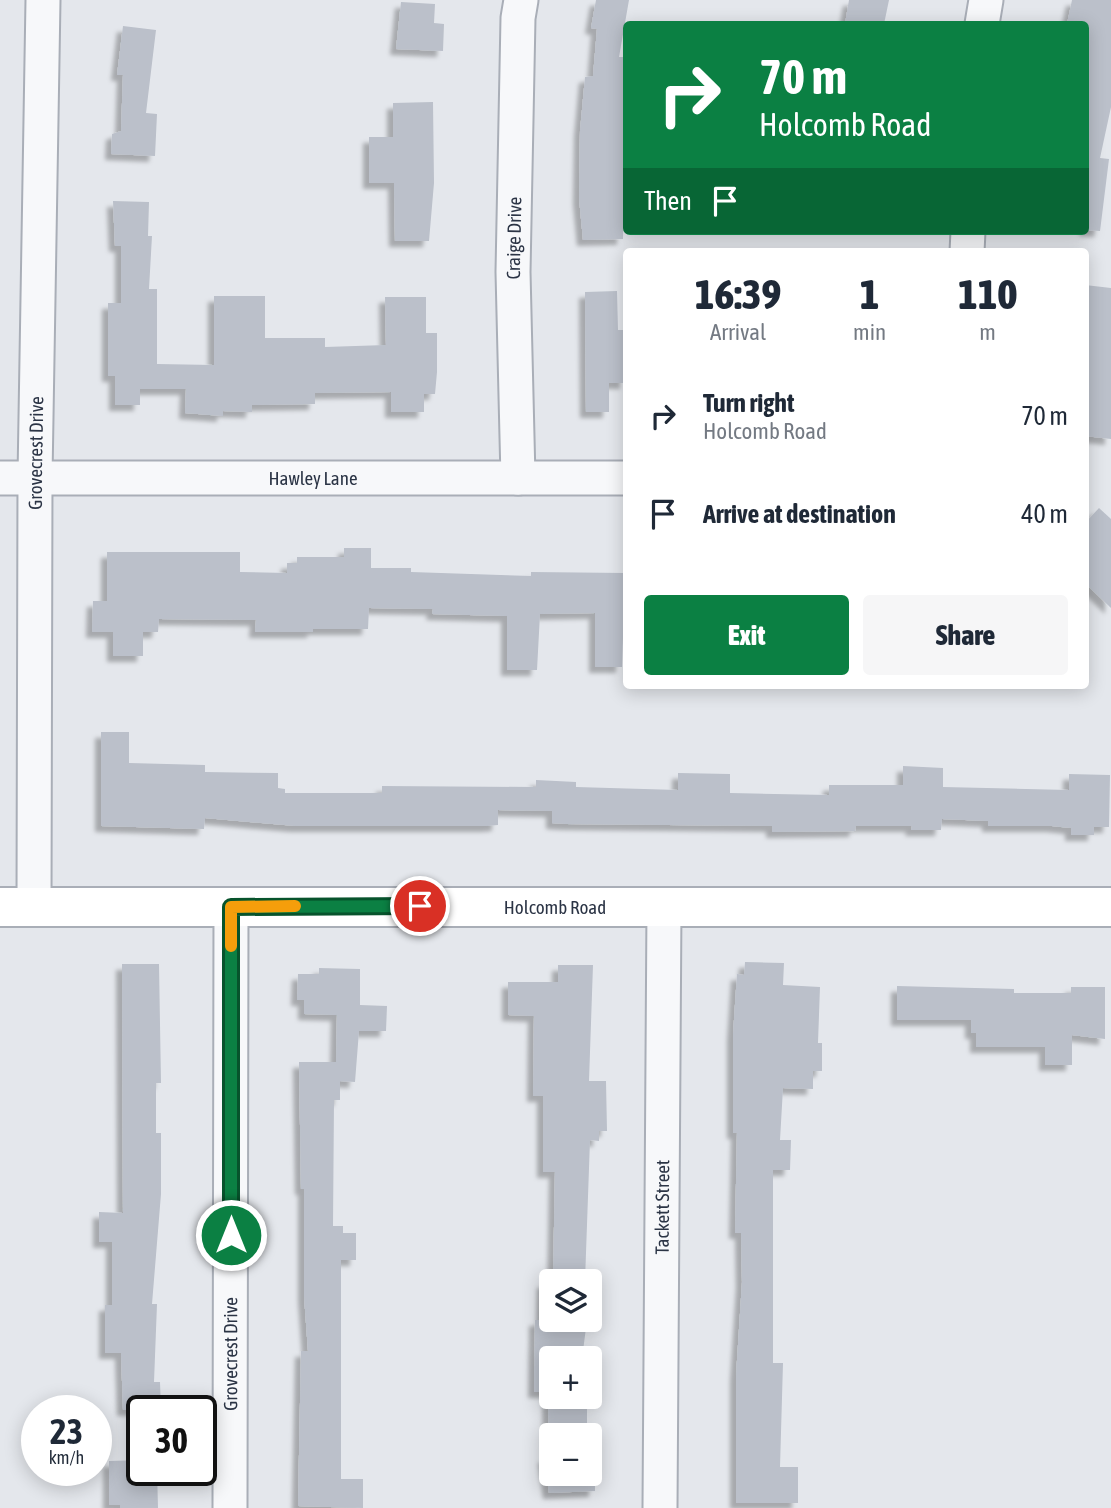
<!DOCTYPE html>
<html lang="en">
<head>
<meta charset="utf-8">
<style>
	:root { --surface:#fff; --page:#f6f6f7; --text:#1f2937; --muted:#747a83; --accent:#0b8043 }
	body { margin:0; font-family:"Asap Condensed",sans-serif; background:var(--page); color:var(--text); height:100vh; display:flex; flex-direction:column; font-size:26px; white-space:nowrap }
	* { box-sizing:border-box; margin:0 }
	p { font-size:23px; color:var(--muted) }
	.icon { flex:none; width:38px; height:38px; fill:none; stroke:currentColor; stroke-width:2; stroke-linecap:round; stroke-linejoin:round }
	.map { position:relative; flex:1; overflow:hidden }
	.sheet { position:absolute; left:623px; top:248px; width:466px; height:441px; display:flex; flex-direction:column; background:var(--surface); border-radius:7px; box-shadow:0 4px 18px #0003 }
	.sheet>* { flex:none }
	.hud { position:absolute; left:623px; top:21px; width:466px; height:214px; border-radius:7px; box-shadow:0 4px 18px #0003; background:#0b8043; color:#fff; overflow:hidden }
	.tools { position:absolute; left:539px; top:1269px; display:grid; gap:14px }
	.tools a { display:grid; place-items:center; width:63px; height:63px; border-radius:7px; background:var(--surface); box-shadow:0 4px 18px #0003; font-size:35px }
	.speed { position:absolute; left:21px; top:1395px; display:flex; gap:14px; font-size:35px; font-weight:700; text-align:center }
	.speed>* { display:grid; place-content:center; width:91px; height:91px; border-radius:50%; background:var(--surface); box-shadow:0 4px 18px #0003; line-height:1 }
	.speed small { font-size:18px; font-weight:400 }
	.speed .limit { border:4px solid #111; border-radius:10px; background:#fff; color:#111 }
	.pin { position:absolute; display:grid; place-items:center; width:60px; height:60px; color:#fff; margin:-30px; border:4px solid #fff; border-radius:50%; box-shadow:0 2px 7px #0007 }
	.me { position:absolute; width:77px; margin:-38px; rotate:0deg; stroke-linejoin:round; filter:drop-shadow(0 0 5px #0008) }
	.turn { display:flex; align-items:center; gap:24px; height:147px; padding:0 21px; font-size:32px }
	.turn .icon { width:91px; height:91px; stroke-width:2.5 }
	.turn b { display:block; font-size:49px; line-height:60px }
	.then { display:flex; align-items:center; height:66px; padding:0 21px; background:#0003; gap:14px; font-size:26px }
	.eta { display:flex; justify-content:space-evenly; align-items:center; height:119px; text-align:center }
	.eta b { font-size:42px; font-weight:800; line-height:49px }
	.action { display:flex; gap:14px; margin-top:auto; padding:14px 21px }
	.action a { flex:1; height:80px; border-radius:7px; background:var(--accent); color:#fff; font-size:28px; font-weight:800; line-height:80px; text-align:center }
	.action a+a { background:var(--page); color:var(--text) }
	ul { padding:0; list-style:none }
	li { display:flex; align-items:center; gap:21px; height:98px; padding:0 21px }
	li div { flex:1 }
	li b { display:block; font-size:26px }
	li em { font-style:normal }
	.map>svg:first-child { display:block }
	.building { fill:#bbc0ca; filter:url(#shadow) }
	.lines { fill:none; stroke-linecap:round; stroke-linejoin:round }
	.street-casing { stroke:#a9aeb7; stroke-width:37 }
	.secondary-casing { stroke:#a9aeb7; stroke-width:42 }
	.street { stroke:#f7f8fa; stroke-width:33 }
	.secondary { stroke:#fff; stroke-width:38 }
	.route-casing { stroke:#07532c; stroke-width:18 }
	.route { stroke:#0b8043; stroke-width:12 }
	.slow { stroke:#f59e0b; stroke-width:12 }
	.labels { text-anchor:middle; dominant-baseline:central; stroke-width:6; stroke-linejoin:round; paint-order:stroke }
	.street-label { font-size:19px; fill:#2b3445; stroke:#f4f6f9 }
</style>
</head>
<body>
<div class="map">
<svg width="1111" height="1508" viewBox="0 0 1111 1508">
	<defs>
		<filter id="shadow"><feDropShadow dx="-6" dy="6" stdDeviation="2" flood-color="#0004"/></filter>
	</defs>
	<rect width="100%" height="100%" fill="#e4e7ec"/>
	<!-- building -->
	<g class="building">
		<polygon points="596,0 629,0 619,57 626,57 623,239 583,240 579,198 580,131 585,77 593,76 597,29 591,28"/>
		<polygon points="849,0 889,0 884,24 845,24"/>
		<polygon points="1072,0 1111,0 1111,107 1100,158 1109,159 1100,231 1085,230 1085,24 1067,24"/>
		<polygon points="401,2 435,4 434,23 444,24 443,51 396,49"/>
		<polygon points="123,26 156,30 146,113 157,114 155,156 111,154 112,134 121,131 123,75 117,75"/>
		<polygon points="433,102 434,183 429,241 395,241 394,183 369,183 369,137 393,137 393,103"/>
		<polygon points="113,201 149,202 148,236 152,236 149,289 157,289 157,364 214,365 214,296 265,296 265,338 325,338 325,347 386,345 385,297 426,297 426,333 437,333 437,372 435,394 424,394 424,412 391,412 391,392 315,393 315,404 252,405 252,412 223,411 223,416 185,413 186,389 140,389 140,405 115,405 115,376 108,376 108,303 121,303 121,246 115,246"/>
		<polygon points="1085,285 1111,288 1111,439 1085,436"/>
		<polygon points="617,291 618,330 626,330 626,383 609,383 609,412 586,412 585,292"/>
		<polygon points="1099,508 1111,519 1111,608 1085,583 1085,523"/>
		<polygon points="344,548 371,548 371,568 411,568 411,572 531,576 531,572 626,573 626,637 623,637 622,667 595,667 595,613 540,614 537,670 507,670 507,616 432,614 433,609 369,608 368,629 313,629 313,632 255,632 256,620 159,619 158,632 143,632 143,656 113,656 113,632 92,632 93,601 107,601 107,552 240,552 240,572 287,573 287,563 297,563 297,557 344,557"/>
		<polygon points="101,732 129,732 129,763 205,765 205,772 278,773 278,788 285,789 285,793 382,793 382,786 536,787 536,780 576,782 576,787 678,790 678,773 730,774 730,793 829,795 829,785 903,785 903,766 943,768 943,787 1069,790 1069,774 1110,775 1109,827 1094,827 1094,835 1071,835 1071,828 1052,826 988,826 988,821 942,819 941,830 911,830 912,826 856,826 855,831 772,832 772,826 567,824 552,823 552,811 498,810 498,825 487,826 296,826 205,818 204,829 101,826"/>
		<polygon points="745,962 784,963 783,985 820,987 818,1043 822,1043 822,1071 813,1071 813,1089 783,1088 780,1140 791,1140 790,1170 773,1170 773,1363 783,1363 780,1467 798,1467 798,1503 736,1503 736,1376 742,1282 741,1233 735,1233 737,1133 733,1133 733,1035 737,974 744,975"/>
		<polygon points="122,964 159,964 161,1083 156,1083 156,1133 161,1133 161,1194 152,1304 157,1304 154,1382 160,1382 161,1410 123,1410 121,1353 105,1353 105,1305 112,1305 112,1242 99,1242 99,1212 123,1213"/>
		<polygon points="558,965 593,965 589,1081 606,1081 607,1131 599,1131 599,1141 590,1140 585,1281 553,1281 555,1172 543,1172 543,1096 533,1096 534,1016 508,1015 508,982 558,982"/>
		<polygon points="319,968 360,969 360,1005 387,1006 386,1031 359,1031 355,1082 340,1081 340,1100 334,1100 333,1226 343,1226 343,1233 356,1233 356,1260 341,1260 341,1479 363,1479 363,1508 298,1506 301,1351 308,1351 304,1296 304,1189 301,1189 299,1062 336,1062 337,1015 304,1014 304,1000 297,1000 298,974 319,974"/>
		<polygon points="897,986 1014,989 1014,993 1071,993 1071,987 1105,987 1105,1039 1072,1035 1072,1065 1045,1065 1045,1047 976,1047 976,1033 971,1033 971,1020 897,1020"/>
		<polygon points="543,1282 551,1282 551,1320 587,1320 583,1351 588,1351 588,1358 551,1358 551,1396 587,1396 587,1435 551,1435 551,1474 590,1474 590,1455 595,1455 595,1491 549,1493 544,1457 549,1457 548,1392 534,1392 535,1320 542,1320"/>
		<polygon points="142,1460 142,1470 157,1470 158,1508 120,1508 120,1505 109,1505 109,1461"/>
	</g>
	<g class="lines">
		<!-- street casing -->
		<g class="street-casing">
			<g id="street">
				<polyline points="982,24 986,0"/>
				<polyline points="967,252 968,231"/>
				<path id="s1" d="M0,478H626"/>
				<path id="s2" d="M518,478L513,272L518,18L521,0"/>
				<path id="s3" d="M34,906L35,477L43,0"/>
				<path id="s4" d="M230,1508L231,907"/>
				<path id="s5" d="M660,1508L664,907"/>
			</g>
		</g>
		<!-- secondary casing -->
		<g class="secondary-casing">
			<g id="secondary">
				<path id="s6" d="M0,907H1111"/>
			</g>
		</g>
		<!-- street -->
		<use href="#street" class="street"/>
		<!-- secondary -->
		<use href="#secondary" class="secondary"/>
	</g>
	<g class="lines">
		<!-- route casing -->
		<g class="route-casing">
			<polyline id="route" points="231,1235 231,907 420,906"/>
		</g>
		<!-- route -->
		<use href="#route" class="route"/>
		<!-- slow -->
		<polyline class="slow" points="231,946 231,907 295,906"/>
	</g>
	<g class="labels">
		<!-- street labels -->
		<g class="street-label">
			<text stroke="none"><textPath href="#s2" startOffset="240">Craige Drive</textPath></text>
			<text stroke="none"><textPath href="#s3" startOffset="453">Grovecrest Drive</textPath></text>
			<text stroke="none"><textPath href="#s1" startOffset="313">Hawley Lane</textPath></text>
			<text stroke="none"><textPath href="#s6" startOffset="555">Holcomb Road</textPath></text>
			<text stroke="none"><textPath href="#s5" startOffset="301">Tackett Street</textPath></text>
			<text stroke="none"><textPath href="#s4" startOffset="154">Grovecrest Drive</textPath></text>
		</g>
	</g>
</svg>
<div class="tools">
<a><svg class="icon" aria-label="layers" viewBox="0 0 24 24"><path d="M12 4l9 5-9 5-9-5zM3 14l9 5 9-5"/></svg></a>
<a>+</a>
<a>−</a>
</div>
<div class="speed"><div>23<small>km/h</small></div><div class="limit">30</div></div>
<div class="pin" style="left:420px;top:906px;background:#d93025"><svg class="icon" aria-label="arrive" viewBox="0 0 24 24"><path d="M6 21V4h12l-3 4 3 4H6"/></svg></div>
<svg class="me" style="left:231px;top:1235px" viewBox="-20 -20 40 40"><circle r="17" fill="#0b8043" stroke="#fff" stroke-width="3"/><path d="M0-11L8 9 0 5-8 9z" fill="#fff"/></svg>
<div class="hud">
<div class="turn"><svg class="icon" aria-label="right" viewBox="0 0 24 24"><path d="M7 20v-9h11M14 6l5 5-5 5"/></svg><div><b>70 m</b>Holcomb Road</div></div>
<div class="then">Then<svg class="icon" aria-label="arrive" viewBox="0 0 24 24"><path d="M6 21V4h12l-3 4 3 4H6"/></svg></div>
</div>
<section class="sheet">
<div class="eta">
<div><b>16:39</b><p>Arrival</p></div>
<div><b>1</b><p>min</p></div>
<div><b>110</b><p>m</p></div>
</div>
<ul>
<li><svg class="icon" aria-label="right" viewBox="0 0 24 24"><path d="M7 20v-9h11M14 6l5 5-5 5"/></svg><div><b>Turn right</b><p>Holcomb Road</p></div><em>70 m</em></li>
<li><svg class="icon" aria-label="arrive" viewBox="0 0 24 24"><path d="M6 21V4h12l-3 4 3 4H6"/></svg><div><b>Arrive at destination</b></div><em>40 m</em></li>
</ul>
<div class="action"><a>Exit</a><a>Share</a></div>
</section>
</div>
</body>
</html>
